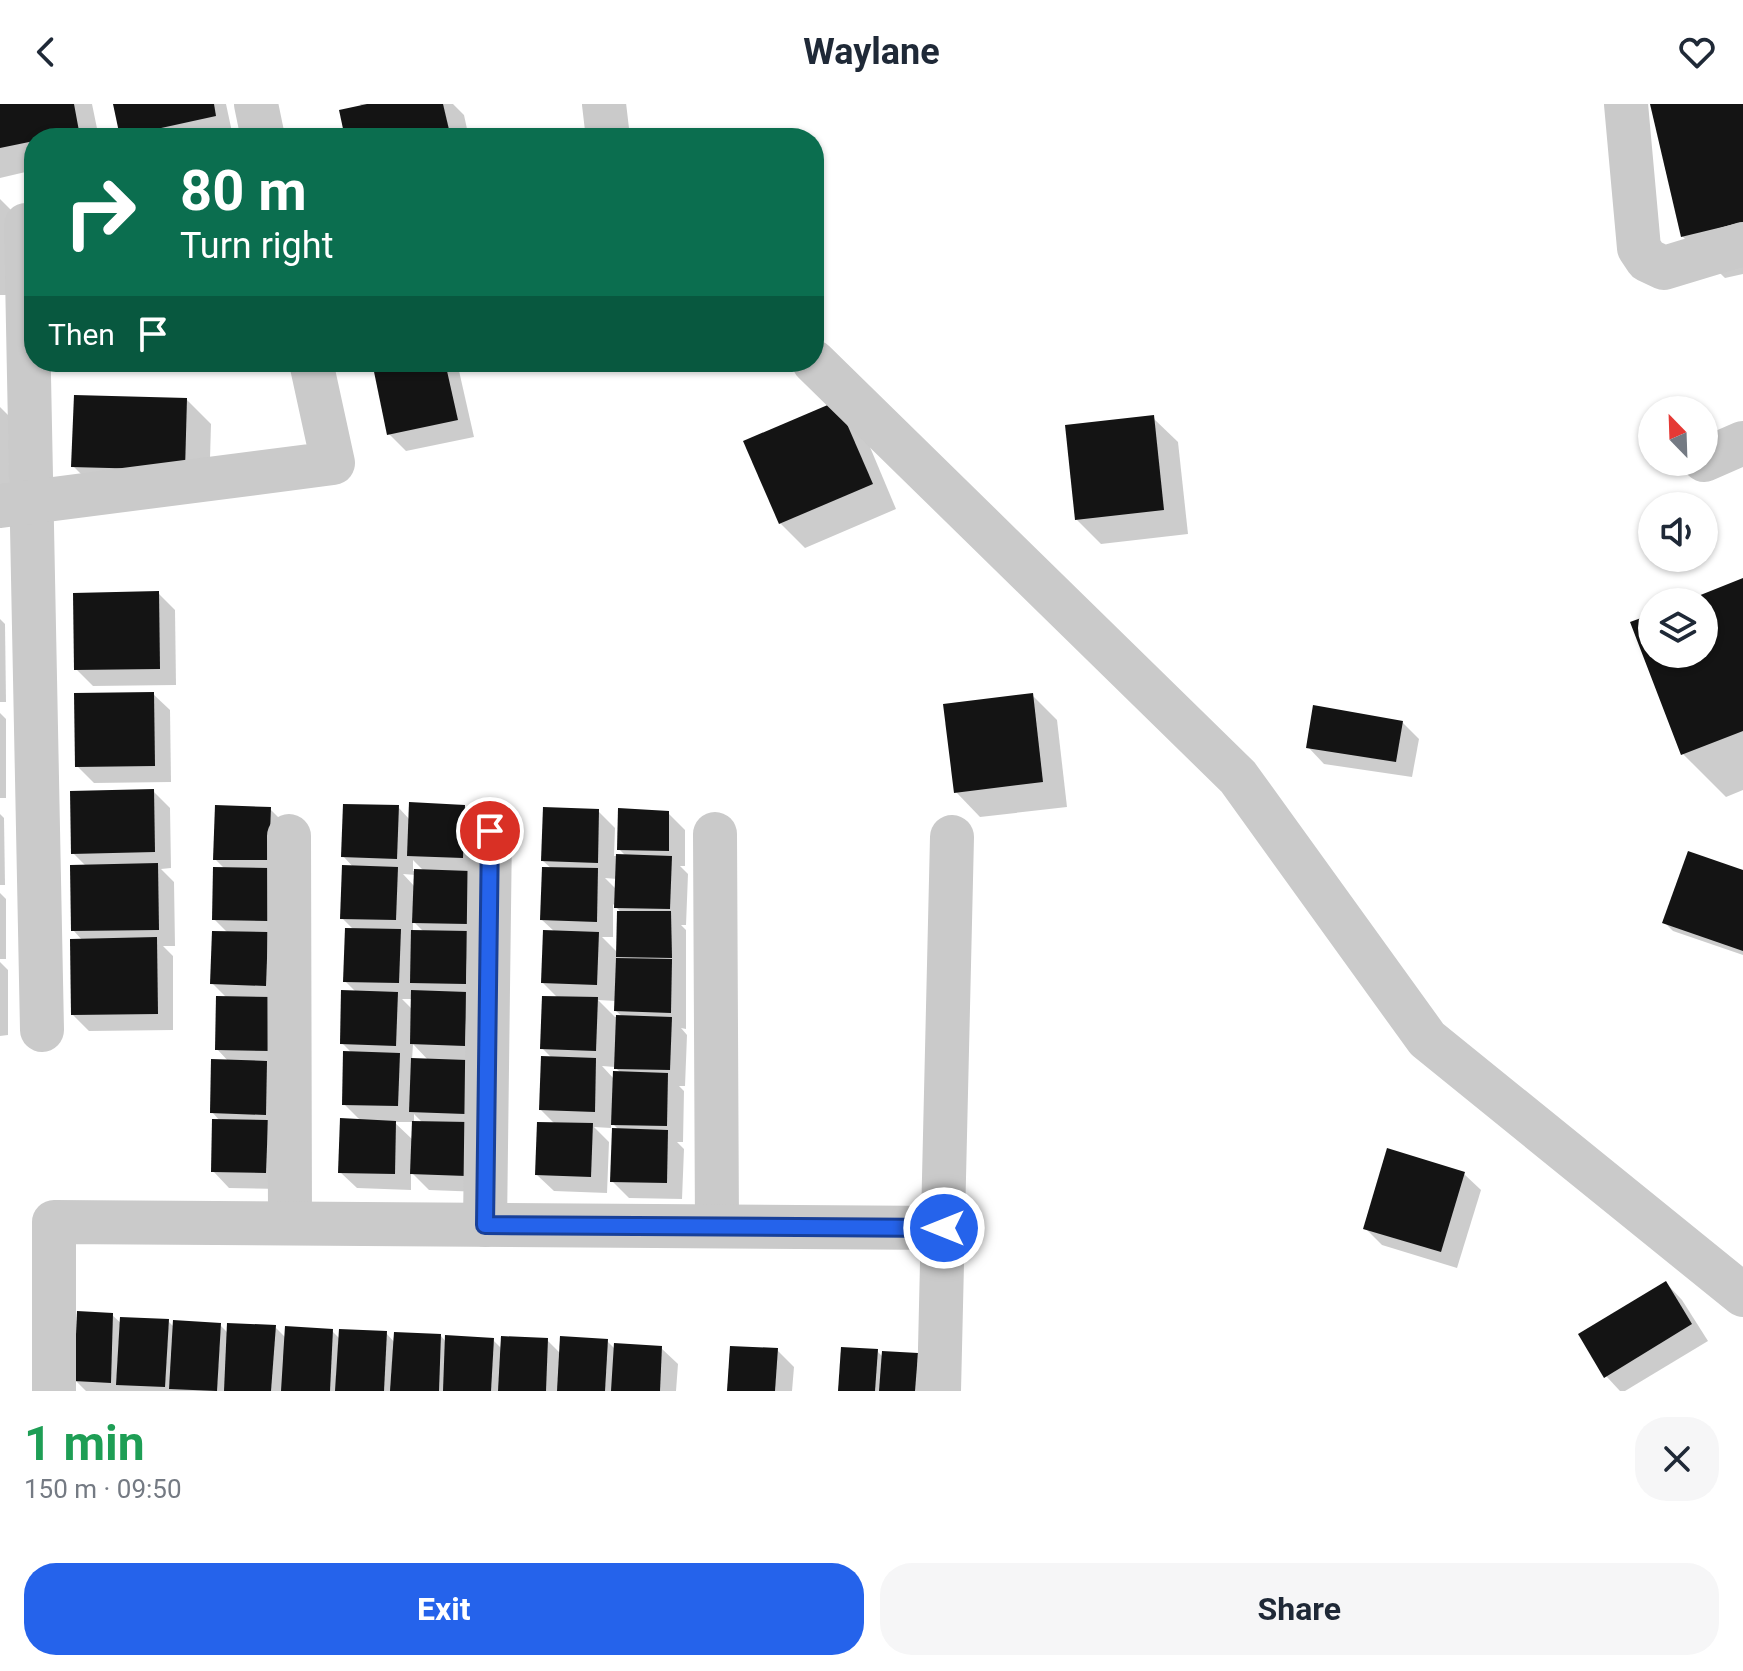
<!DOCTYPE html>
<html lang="en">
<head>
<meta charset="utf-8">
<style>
	:root { --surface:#fff; --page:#f6f6f7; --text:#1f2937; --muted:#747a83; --accent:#2563eb }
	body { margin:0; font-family:Roboto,sans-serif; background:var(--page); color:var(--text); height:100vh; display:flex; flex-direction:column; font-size:30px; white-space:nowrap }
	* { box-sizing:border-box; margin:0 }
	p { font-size:26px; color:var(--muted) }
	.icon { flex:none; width:44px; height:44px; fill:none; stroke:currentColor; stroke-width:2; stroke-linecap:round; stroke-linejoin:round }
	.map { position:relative; height:1287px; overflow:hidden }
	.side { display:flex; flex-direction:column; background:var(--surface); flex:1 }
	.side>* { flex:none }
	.banner { position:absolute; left:24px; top:24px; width:800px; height:244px; border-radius:32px; box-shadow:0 2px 6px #0004; background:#0b6e4f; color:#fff; overflow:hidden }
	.needle { width:52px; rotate:337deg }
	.buttons { position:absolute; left:1638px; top:292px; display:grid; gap:16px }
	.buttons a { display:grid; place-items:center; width:80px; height:80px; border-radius:50%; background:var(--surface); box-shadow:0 2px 6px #0004; font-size:40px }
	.pin { position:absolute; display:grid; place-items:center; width:68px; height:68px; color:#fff; margin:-34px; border:4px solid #fff; border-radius:50%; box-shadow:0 2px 8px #0007 }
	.me { position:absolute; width:88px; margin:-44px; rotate:270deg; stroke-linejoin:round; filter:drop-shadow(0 0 6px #0008) }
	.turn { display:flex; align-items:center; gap:28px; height:168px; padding:0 24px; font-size:36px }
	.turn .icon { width:104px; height:104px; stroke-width:2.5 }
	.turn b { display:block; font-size:56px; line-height:68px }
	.then { display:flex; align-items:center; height:76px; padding:0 24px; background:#0003; gap:16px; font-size:30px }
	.round { display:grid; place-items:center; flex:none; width:84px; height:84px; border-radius:32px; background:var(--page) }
	.summary { display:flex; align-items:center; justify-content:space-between; height:136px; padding:0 24px }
	h1 { font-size:48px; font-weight:700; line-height:60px; color:#1e9e55 }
	.cta { display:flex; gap:16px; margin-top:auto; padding:16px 24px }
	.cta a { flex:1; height:92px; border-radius:32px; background:var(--accent); color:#fff; font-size:32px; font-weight:700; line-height:92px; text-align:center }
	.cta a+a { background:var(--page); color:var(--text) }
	header { display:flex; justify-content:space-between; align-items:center; height:104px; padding:0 24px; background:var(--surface); font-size:36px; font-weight:700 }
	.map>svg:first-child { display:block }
	.shadow { fill:#0003; fill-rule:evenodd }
	.building { fill:#141414 }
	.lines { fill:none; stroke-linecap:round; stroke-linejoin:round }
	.minor { stroke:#cacaca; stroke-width:44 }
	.route-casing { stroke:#184099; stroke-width:20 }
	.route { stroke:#2563eb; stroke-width:14 }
</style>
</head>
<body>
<header><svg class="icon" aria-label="back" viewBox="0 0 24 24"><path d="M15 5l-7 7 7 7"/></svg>Waylane<svg class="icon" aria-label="heart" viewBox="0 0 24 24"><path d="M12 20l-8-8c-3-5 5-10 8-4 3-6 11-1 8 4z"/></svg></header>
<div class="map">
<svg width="1743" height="1287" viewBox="0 0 1743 1287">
	<rect width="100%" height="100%" fill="#fff"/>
	<!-- shadow -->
	<g class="shadow">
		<polygon points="0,0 92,0 99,34 34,34 34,66 0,74"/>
		<polygon points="115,0 226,0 232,28 205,34 124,34"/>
		<polygon points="360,0 453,0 464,11 469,34 347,34 362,3"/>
		<polygon points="1652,0 1743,0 1743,170 1725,174 1682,132"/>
		<polygon points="0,95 17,112 18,191 0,191"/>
		<polygon points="374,258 457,258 474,333 406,347 389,330"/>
		<polygon points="187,296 211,320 209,390 98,387 73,362"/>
		<polygon points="837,299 862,324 896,405 805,444 780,419"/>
		<polygon points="0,303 9,312 10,396 0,397"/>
		<polygon points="1153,314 1178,338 1188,430 1101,440 1076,415"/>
		<polygon points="1743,477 1743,686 1726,693 1683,650 1633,519 1652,512 1652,550 1704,550 1704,498 1688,498"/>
		<polygon points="158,489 175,506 176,581 93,582 76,565"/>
		<polygon points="0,515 5,520 6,598 0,598"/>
		<polygon points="153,590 170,606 171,678 94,679 77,662"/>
		<polygon points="1032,591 1057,616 1067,703 980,713 956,688"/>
		<polygon points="0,609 6,615 6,694 0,694"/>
		<polygon points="1402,618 1419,635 1412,673 1324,660 1308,643"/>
		<polygon points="153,687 170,704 171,764 161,765 174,778 175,842 163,842 173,852 173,926 89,927 72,910 83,837 73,826 86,762 73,749"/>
		<path d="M464,702L481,719L482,1088L429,1086L411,1068V1086L357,1084L340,1068L361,1017L344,1000L352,949L342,939L357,889L345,877L354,826L342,814L354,764L343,752L398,703L410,716ZM413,756L425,768L413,767ZM403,770L416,771L415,783ZM413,817L424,828H413ZM402,895H413L412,905ZM413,940L429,957L412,956ZM414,1010L423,1019H414ZM394,1018H414L413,1036Z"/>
		<polygon points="270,705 287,722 282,1085 229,1084 213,1067 220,1017 212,1008 229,958 217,945 227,894 212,879 228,829 214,815 225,765 215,755"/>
		<path d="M598,707L615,724L614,752H626L619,745L668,709L685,726V762H680L688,770L686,821H681L686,826V925L681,924L687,931L685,982H679L684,987L683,1038H677L684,1045L682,1095L629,1094L612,1077L619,1026L611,1018V1024L594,1023L609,1038L607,1089L554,1087L537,1071L556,1021L541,1006L553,955L542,944L558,894L543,879L555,828L542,816L552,765L543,757ZM605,774L617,775V786ZM613,800L622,809L618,849L602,833H613ZM598,896L616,897V907L623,913H615ZM602,962L615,963L621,969L614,975Z"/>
		<polygon points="0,710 4,714 5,781 0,781"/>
		<polygon points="1743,769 1743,851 1673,827 1665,819"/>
		<polygon points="0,789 6,795 6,855 0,855"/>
		<polygon points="0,858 8,866 8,931 0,932"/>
		<polygon points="1464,1070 1481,1086 1457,1164 1382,1141 1365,1124"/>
		<polygon points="1666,1179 1682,1196 1708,1237 1625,1287 1620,1287 1606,1272"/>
		<polygon points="112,1211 122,1220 168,1217 175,1224 220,1221 229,1230 275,1223 286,1234 332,1227 340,1235 386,1229 395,1239 441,1232 447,1239 493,1236 502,1245 547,1236 561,1250 607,1237 615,1245 661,1244 678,1260 676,1287 86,1287 76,1277"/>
		<polygon points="777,1246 794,1263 792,1287 729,1287"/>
		<polygon points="877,1247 883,1253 917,1251 934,1268 932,1287 840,1287"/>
	</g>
	<!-- building -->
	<g class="building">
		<polygon points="0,0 74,0 79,27 48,34 34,34 34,37 0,44"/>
		<polygon points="113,0 214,0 216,12 120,33"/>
		<polygon points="367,0 443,0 451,34 345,34 339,6"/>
		<polygon points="1650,0 1743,0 1743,118 1681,133"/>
		<polygon points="372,258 445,258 458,316 387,331"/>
		<polygon points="74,291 187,294 185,366 71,363"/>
		<polygon points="837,297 873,380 779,420 743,337"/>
		<polygon points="1154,311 1164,406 1075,416 1065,321"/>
		<polygon points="1743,474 1743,627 1681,651 1630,518 1652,510 1652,550 1704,550 1704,498 1683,498"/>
		<polygon points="159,487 160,565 74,566 73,489"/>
		<polygon points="154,588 155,662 75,663 74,589"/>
		<polygon points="1033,589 1043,678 954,689 943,600"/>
		<polygon points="1313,601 1403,617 1396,658 1306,644"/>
		<polygon points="154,685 155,748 71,750 70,687"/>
		<polygon points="409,698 465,701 463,754 407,752"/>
		<polygon points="343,700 399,701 397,755 341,753"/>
		<polygon points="215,701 271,703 269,756 213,756"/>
		<polygon points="543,703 599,705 598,759 541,757"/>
		<polygon points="618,704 669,707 669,747 617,746"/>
		<polygon points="1688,747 1743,766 1743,847 1662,819"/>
		<polygon points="616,750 672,752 670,805 614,804"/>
		<polygon points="158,759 159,826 71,827 70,761"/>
		<polygon points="342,761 398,763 396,816 340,815"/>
		<polygon points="213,763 269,764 268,817 212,816"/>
		<polygon points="542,763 598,764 597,818 540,816"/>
		<polygon points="414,765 470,767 468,820 412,819"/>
		<polygon points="617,807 671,807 672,854 616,853"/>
		<polygon points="345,824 401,825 399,879 343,878"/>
		<polygon points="411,826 468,827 466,880 410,879"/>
		<polygon points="543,826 599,828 597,881 541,879"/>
		<polygon points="212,827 268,828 266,882 210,880"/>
		<polygon points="157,833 158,910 71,911 70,835"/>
		<polygon points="616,854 672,855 671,909 614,907"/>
		<polygon points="341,886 398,888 396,942 340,940"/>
		<polygon points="411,886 467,888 465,942 410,940"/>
		<polygon points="216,892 272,893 271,947 215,946"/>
		<polygon points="542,892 598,893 596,947 540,945"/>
		<polygon points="616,911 672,913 670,966 614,965"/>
		<polygon points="343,947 400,949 398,1002 342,1001"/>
		<polygon points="541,952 596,954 595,1008 539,1006"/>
		<polygon points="411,954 467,956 465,1010 409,1008"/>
		<polygon points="211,955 267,957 266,1011 210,1009"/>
		<polygon points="613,967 668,969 667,1022 611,1021"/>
		<polygon points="340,1014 396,1017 395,1070 338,1069"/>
		<polygon points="212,1015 268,1016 266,1069 211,1068"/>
		<polygon points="412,1017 468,1018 466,1072 410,1070"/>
		<polygon points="537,1018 593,1019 591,1073 535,1071"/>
		<polygon points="612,1024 668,1026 667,1079 610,1078"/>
		<polygon points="1387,1044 1465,1068 1441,1148 1363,1125"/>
		<polygon points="1666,1177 1692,1220 1604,1274 1578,1230"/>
		<polygon points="77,1207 113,1209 111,1279 74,1277"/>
		<polygon points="120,1213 169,1215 165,1283 116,1281"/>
		<polygon points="173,1216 221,1219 217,1287 169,1285"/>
		<polygon points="227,1219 276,1221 271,1287 224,1287"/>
		<polygon points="285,1222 333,1225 330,1287 281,1287"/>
		<polygon points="339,1225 387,1227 384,1287 335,1287"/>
		<polygon points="394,1228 441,1230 439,1287 390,1287"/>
		<polygon points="445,1231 494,1234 491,1287 443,1287"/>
		<polygon points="501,1232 548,1234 546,1287 498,1287"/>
		<polygon points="560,1232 608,1235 605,1287 557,1287"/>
		<polygon points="614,1239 662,1242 660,1287 611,1287"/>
		<polygon points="730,1242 778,1244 775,1287 727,1287"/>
		<polygon points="841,1243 878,1245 875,1287 838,1287"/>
		<polygon points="882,1247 918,1249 915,1287 879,1287"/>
	</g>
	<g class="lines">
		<!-- minor -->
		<g class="minor">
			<polyline points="256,0 263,34"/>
			<polyline points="604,0 608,34"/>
			<polyline points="1626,0 1639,144 1647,156 1664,164 1743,140"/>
			<polyline points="26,121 42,926"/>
			<polyline points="814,258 1238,673 1427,935 1743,1191"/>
			<polyline points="1704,356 1743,339"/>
			<polyline points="0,402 333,359 311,258"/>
			<polyline points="715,730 717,1122"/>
			<polyline points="289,732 290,1119"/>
			<polyline points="485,1121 490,727"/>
			<polyline points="54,1287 54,1118 944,1124"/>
			<polyline points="939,1287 952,733"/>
		</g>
	</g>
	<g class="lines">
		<!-- route casing -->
		<g class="route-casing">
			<polyline id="route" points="490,727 485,1121 944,1124"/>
		</g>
		<!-- route -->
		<use href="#route" class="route"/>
	</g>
</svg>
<div class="buttons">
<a><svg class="needle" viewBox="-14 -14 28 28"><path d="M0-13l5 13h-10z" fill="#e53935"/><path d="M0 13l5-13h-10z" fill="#747a83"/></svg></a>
<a><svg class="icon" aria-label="sound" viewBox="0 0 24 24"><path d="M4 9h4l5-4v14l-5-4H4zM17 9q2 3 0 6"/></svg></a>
<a><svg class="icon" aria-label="layers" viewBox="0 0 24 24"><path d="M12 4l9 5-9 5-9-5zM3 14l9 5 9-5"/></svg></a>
</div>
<div class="pin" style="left:490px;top:727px;background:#d93025"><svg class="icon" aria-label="arrive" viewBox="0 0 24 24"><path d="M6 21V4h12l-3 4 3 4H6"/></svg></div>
<svg class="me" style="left:944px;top:1124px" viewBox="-20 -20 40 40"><circle r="17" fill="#2563eb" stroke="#fff" stroke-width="3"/><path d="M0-11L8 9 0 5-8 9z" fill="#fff"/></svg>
<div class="banner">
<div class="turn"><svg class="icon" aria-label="right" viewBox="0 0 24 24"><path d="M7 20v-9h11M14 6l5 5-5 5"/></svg><div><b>80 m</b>Turn right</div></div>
<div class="then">Then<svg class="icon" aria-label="arrive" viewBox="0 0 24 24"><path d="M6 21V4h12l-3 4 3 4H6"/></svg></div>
</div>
</div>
<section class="side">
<div class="summary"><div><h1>1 min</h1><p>150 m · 09:50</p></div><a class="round"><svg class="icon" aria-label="close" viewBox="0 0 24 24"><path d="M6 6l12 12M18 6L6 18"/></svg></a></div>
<div class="cta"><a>Exit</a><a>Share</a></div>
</section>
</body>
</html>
